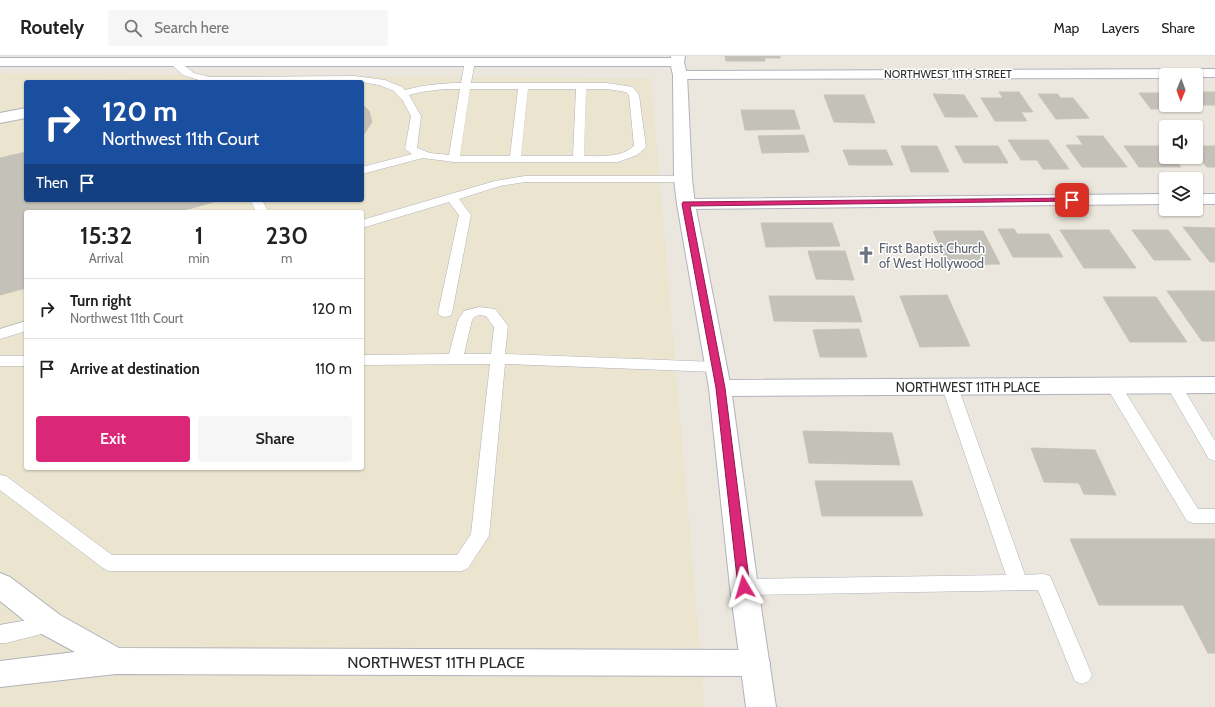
<!DOCTYPE html>
<html lang="en">
<head>
<meta charset="utf-8">
<style>
	:root { --surface:#fff; --page:#f6f6f6; --text:#222; --muted:#767676; --line:#e0e0e0; --accent:#db2777 }
	body { margin:0; font-family:Cabin,sans-serif; background:var(--page); color:var(--text); height:100vh; display:flex; flex-direction:column; font-size:15px; white-space:nowrap }
	* { box-sizing:border-box; margin:0 }
	p { font-size:13px; color:var(--muted) }
	.icon { flex:none; width:22px; height:22px; fill:none; stroke:currentColor; stroke-width:2; stroke-linecap:round; stroke-linejoin:round }
	.map { position:relative; flex:1; overflow:hidden }
	.sheet { position:absolute; left:24px; top:154px; width:340px; height:260px; display:flex; flex-direction:column; background:var(--surface); border-radius:4px; box-shadow:0 1px 3px #0004 }
	.sheet>* { flex:none }
	.banner { position:absolute; left:24px; top:24px; width:340px; height:122px; border-radius:4px; box-shadow:0 1px 3px #0004; background:#1a4fa0; color:#fff; overflow:hidden }
	.needle { width:26px; rotate:181deg }
	.controls { position:absolute; left:1159px; top:12px; display:grid; gap:8px }
	.controls a { display:grid; place-items:center; width:44px; height:44px; border-radius:4px; background:var(--surface); box-shadow:0 1px 3px #0004; font-size:20px }
	.pin { position:absolute; display:grid; place-items:center; width:34px; height:34px; color:#fff; margin:-17px; border-radius:8px; box-shadow:0 2px 6px #0006 }
	.me { position:absolute; width:44px; margin:-22px; rotate:353deg; stroke-linejoin:round; filter:drop-shadow(0 0 3px #0008) }
	.turn { display:flex; align-items:center; gap:14px; height:84px; padding:0 12px; font-size:18px }
	.turn .icon { width:52px; height:52px; stroke-width:2.5 }
	.turn b { display:block; font-size:28px; line-height:34px }
	.then { display:flex; align-items:center; height:38px; padding:0 12px; background:#0003; gap:8px; font-size:15px }
	.eta { display:flex; justify-content:space-evenly; align-items:center; height:68px; text-align:center }
	.eta b { font-size:24px; font-weight:600; line-height:28px }
	.action { display:flex; gap:8px; margin-top:auto; padding:8px 12px }
	.action a { flex:1; height:46px; border-radius:4px; background:var(--accent); color:#fff; font-size:16px; font-weight:600; line-height:46px; text-align:center }
	.action a+a { background:var(--page); color:var(--text) }
	ul { padding:0; list-style:none }
	li { display:flex; align-items:center; gap:12px; height:60px; padding:0 12px; border-top:1px solid var(--line) }
	li div { flex:1 }
	li b { display:block; font-size:15px }
	li em { font-style:normal }
	header { display:flex; align-items:center; gap:24px; box-sizing:border-box; height:56px; padding:0 20px; background:var(--surface); border-bottom:1px solid var(--line) }
	header strong { font-size:19px }
	nav { display:flex; gap:22px; margin-inline-start:auto; font-size:14px }
	.search { width:280px; height:36px; background:var(--page); display:flex; align-items:center; gap:10px; box-sizing:border-box; padding:0 14px; border-radius:4px; color:var(--muted); font-size:15px }
	.map>svg:first-child { display:block }
	.education { fill:#ebe5cf; fill-rule:evenodd }
	.building { fill:#c4c1b9; stroke:#c6c3b8 }
	.lines { fill:none; stroke-linecap:round; stroke-linejoin:round }
	.lane-casing { stroke:#b1b2bd; stroke-width:1 }
	.street-casing { stroke:#b1b2bd; stroke-width:2 }
	.secondary-casing { stroke:#b1b2bd; stroke-width:2 }
	.lane { fill:#fff; fill-rule:evenodd }
	.street { fill:#fff; fill-rule:evenodd }
	.secondary { fill:#fff; fill-rule:evenodd }
	.route { fill:#db2777; stroke:#8e194d }
	.labels { text-anchor:middle; dominant-baseline:central; stroke-width:3; stroke-linejoin:round; paint-order:stroke }
	.far-street-label { font-size:11px; fill:#2b2b2b; stroke:#fff }
	.worship-label { font-size:13px; fill:#5b616d; stroke:#fff; text-anchor:start }
	.street-label { font-size:13px; fill:#2b2b2b; stroke:#fff }
	.near-street-label { font-size:16px; fill:#2b2b2b; stroke:#fff }
</style>
</head>
<body>
<header>
<strong>Routely</strong>
<div class="search"><svg class="icon" aria-label="search" viewBox="0 0 24 24"><circle cx="10" cy="10" r="6"/><path d="M15 15l6 6"/></svg>Search here</div>
<nav><a>Map</a><a>Layers</a><a>Share</a></nav>
</header>
<div class="map">
<svg width="1215" height="651" viewBox="0 0 1215 651">
	<rect width="100%" height="100%" fill="#ebe7de"/>
	<!-- education -->
	<path class="education" d="M0,17L651,22L705,651H0ZM26,26H362V144H26ZM26,156H362V412H26Z"/>
	<!-- building -->
	<g class="building">
		<polygon points="725,0 780,0 780,2 764,2 765,5 726,5"/>
		<polygon points="999,36 1019,36 1033,56 1021,56 1027,65 995,65 981,42 1003,42"/>
		<polygon points="1196,36 1215,36 1215,49 1202,49 1196,43"/>
		<polygon points="1139,37 1166,37 1166,49 1183,49 1186,53 1151,53"/>
		<polygon points="933,38 964,39 978,61 945,61"/>
		<polygon points="1038,38 1058,38 1060,42 1073,42 1089,62 1056,63"/>
		<polygon points="824,39 864,39 875,67 834,66"/>
		<polygon points="362,48 369,55 372,66 362,81"/>
		<polygon points="741,54 794,54 800,73 745,74"/>
		<polygon points="804,79 809,96 762,97 758,80"/>
		<polygon points="1077,80 1103,80 1127,111 1082,111 1066,89 1083,89"/>
		<polygon points="1008,84 1048,84 1069,113 1043,113 1037,104 1021,104"/>
		<polygon points="901,90 937,90 949,116 911,116"/>
		<polygon points="955,90 998,90 1008,107 964,107"/>
		<polygon points="1124,90 1165,90 1166,101 1173,101 1181,111 1139,111"/>
		<polygon points="1196,90 1215,90 1215,111 1207,111 1196,99"/>
		<polygon points="843,94 886,94 893,109 849,109"/>
		<polygon points="26,96 26,144 221,144 181,155 181,156 26,156 26,232 0,239 0,102"/>
		<polygon points="761,167 832,167 840,190 766,191"/>
		<polygon points="1183,171 1215,172 1215,206 1210,206"/>
		<polygon points="998,173 1014,173 1017,178 1049,178 1063,201 1013,201"/>
		<polygon points="1060,174 1109,174 1136,212 1084,212"/>
		<polygon points="1132,174 1168,174 1191,204 1154,204"/>
		<polygon points="933,175 983,175 1000,208 948,209"/>
		<polygon points="808,195 845,195 854,224 816,223"/>
		<polygon points="1167,235 1215,235 1215,285 1202,285"/>
		<polygon points="947,239 970,290 920,291 900,240"/>
		<polygon points="769,240 854,240 862,266 774,265"/>
		<polygon points="1103,241 1156,241 1187,286 1130,286"/>
		<polygon points="859,273 867,301 820,301 813,274"/>
		<polygon points="803,375 892,377 900,409 809,407"/>
		<polygon points="1031,392 1095,394 1116,439 1084,438 1079,427 1044,426"/>
		<polygon points="815,425 912,425 923,460 822,460"/>
		<polygon points="1070,483 1215,483 1215,597 1208,597 1183,549 1099,549"/>
	</g>
	<g class="lines">
		<!-- lane casing -->
		<g class="lane-casing">
			<g id="lane">
				<path d="M470,2L475,5L471,27H607L633,31L639,39L646,91L637,99L618,106H454L423,102L362,118V111L412,98L405,93L411,60L403,45L394,35L379,29L362,26H205L183,19L169,6L171,4H177L194,17L210,21L355,20L385,24L402,31L405,34C424,29 442,27 461,27L465,5ZM444,33H460L449,99L430,97L417,92L421,60L409,39L421,36ZM470,33H518L510,100H460ZM528,33H576L573,100H521ZM586,33H607L626,36L629,39L634,90C620,102 602,100 584,100Z"/>
				<polygon points="525,120 683,120 687,121 689,123 687,125 683,126 525,126 500,130 459,143 471,159 452,257 450,260 445,261 440,260 438,257 459,159 449,146 362,172 362,164 495,125"/>
				<polygon points="250,144 262,144 268,155 253,156 255,153"/>
				<path d="M479,251L495,253L508,270L505,298L716,306L721,307L723,311L721,315L716,316L505,308L489,480L468,512L462,515H109L103,512L0,434V419L6,420L112,499H457L471,478L490,308L362,309V299L449,298L458,264L464,255ZM479,259L486,260L494,271L491,298H464L472,264L474,261Z"/>
				<polygon points="26,265 26,275 0,283 0,273"/>
				<rect x="0" y="300" width="26" height="10"/>
				<polygon points="1174,324 1179,325 1215,385 1215,405 1209,403 1166,329 1169,325"/>
				<polygon points="1114,325 1119,326 1198,453 1215,453 1215,467 1193,467 1187,465 1106,330 1109,326"/>
				<polygon points="950,326 955,327 958,331 1025,519 1044,518 1050,520 1092,619 1089,625 1082,628 1075,625 1038,534 744,539 737,537 735,531 737,525 744,523 1006,519 942,331 945,327"/>
				<polygon points="50,560 57,562 60,568 57,574 6,587 0,587 0,569"/>
			</g>
		</g>
		<!-- street casing -->
		<g class="street-casing">
			<g id="street">
				<polygon points="1215,13 1215,21 1196,21 1196,19 1166,19 1166,22 680,23 675,22 673,19 675,16 680,15"/>
				<polygon points="26,52 26,62 0,67 0,57"/>
				<polygon points="1166,138 1166,148 686,153 680,152 677,148 680,144 686,143"/>
				<rect x="1196" y="138" width="19" height="10"/>
				<polygon points="1215,321 1215,337 720,340 712,337 709,332 712,327 720,324"/>
				<polygon points="0,517 10,521 60,559 119,592 756,594 766,598 770,607 766,616 756,620 116,618 0,631 0,605 75,596 40,577 0,545"/>
			</g>
		</g>
		<!-- secondary casing -->
		<g class="secondary-casing">
			<polygon id="secondary" points="671,0 685,0 684,6 687,19 692,123 695,148 731,332 758,531 776,651 746,651 730,531 709,332 677,148 674,123 673,19 671,10 0,10 0,2 671,2"/>
		</g>
		<!-- lane -->
		<use href="#lane" class="lane"/>
		<!-- street -->
		<use href="#street" class="street"/>
		<!-- secondary -->
		<use href="#secondary" class="secondary"/>
	</g>
	<!-- route -->
	<polygon class="route" points="1072,142 1075,142 1075,145 690,150 725,332 750,531 748,534 744,535 740,534 738,531 716,332 682,148 683,146"/>
	<!-- icons -->
	<defs>
		<g id="church-bare" transform="scale(1.38)"><path d="M-1.2-6h2.4v3.5h3.3v2.4h-3.3V6h-2.4V-.1h-3.3v-2.4h3.3Z" fill="#6b7280" stroke="#fff" stroke-width="2.5" paint-order="stroke"/></g>
	</defs>
	<g fill-rule="evenodd">
		<use href="#church-bare" x="866" y="199"/>
	</g>
	<g class="labels">
		<!-- far-street labels -->
		<g class="far-street-label">
			<text x="948" y="18">NORTHWEST 11TH STREET</text>
		</g>
		<!-- worship labels -->
		<g class="worship-label">
			<text x="879" y="192">First Baptist Church<tspan x="879" dy="15">of West Hollywood</tspan></text>
		</g>
		<!-- street labels -->
		<g class="street-label">
			<text x="968" y="331">NORTHWEST 11TH PLACE</text>
		</g>
		<!-- near-street labels -->
		<g class="near-street-label">
			<text x="436" y="606">NORTHWEST 11TH PLACE</text>
		</g>
	</g>
</svg>
<div class="controls">
<a><svg class="needle" viewBox="-14 -14 28 28"><path d="M0-13l5 13h-10z" fill="#e53935"/><path d="M0 13l5-13h-10z" fill="#767676"/></svg></a>
<a><svg class="icon" aria-label="sound" viewBox="0 0 24 24"><path d="M4 9h4l5-4v14l-5-4H4zM17 9q2 3 0 6"/></svg></a>
<a><svg class="icon" aria-label="layers" viewBox="0 0 24 24"><path d="M12 4l9 5-9 5-9-5zM3 14l9 5 9-5"/></svg></a>
</div>
<div class="pin" style="left:1072px;top:144px;background:#d93025"><svg class="icon" aria-label="arrive" viewBox="0 0 24 24"><path d="M6 21V4h12l-3 4 3 4H6"/></svg></div>
<svg class="me" style="left:744px;top:531px" viewBox="-20 -20 40 40"><path d="M0-17L14 15 0 8-14 15z" fill="#db2777" stroke="#fff" stroke-width="4"/></svg>
<div class="banner">
<div class="turn"><svg class="icon" aria-label="right" viewBox="0 0 24 24"><path d="M7 20v-9h11M14 6l5 5-5 5"/></svg><div><b>120 m</b>Northwest 11th Court</div></div>
<div class="then">Then<svg class="icon" aria-label="arrive" viewBox="0 0 24 24"><path d="M6 21V4h12l-3 4 3 4H6"/></svg></div>
</div>
<section class="sheet">
<div class="eta">
<div><b>15:32</b><p>Arrival</p></div>
<div><b>1</b><p>min</p></div>
<div><b>230</b><p>m</p></div>
</div>
<ul>
<li><svg class="icon" aria-label="right" viewBox="0 0 24 24"><path d="M7 20v-9h11M14 6l5 5-5 5"/></svg><div><b>Turn right</b><p>Northwest 11th Court</p></div><em>120 m</em></li>
<li><svg class="icon" aria-label="arrive" viewBox="0 0 24 24"><path d="M6 21V4h12l-3 4 3 4H6"/></svg><div><b>Arrive at destination</b></div><em>110 m</em></li>
</ul>
<div class="action"><a>Exit</a><a>Share</a></div>
</section>
</div>
</body>
</html>
